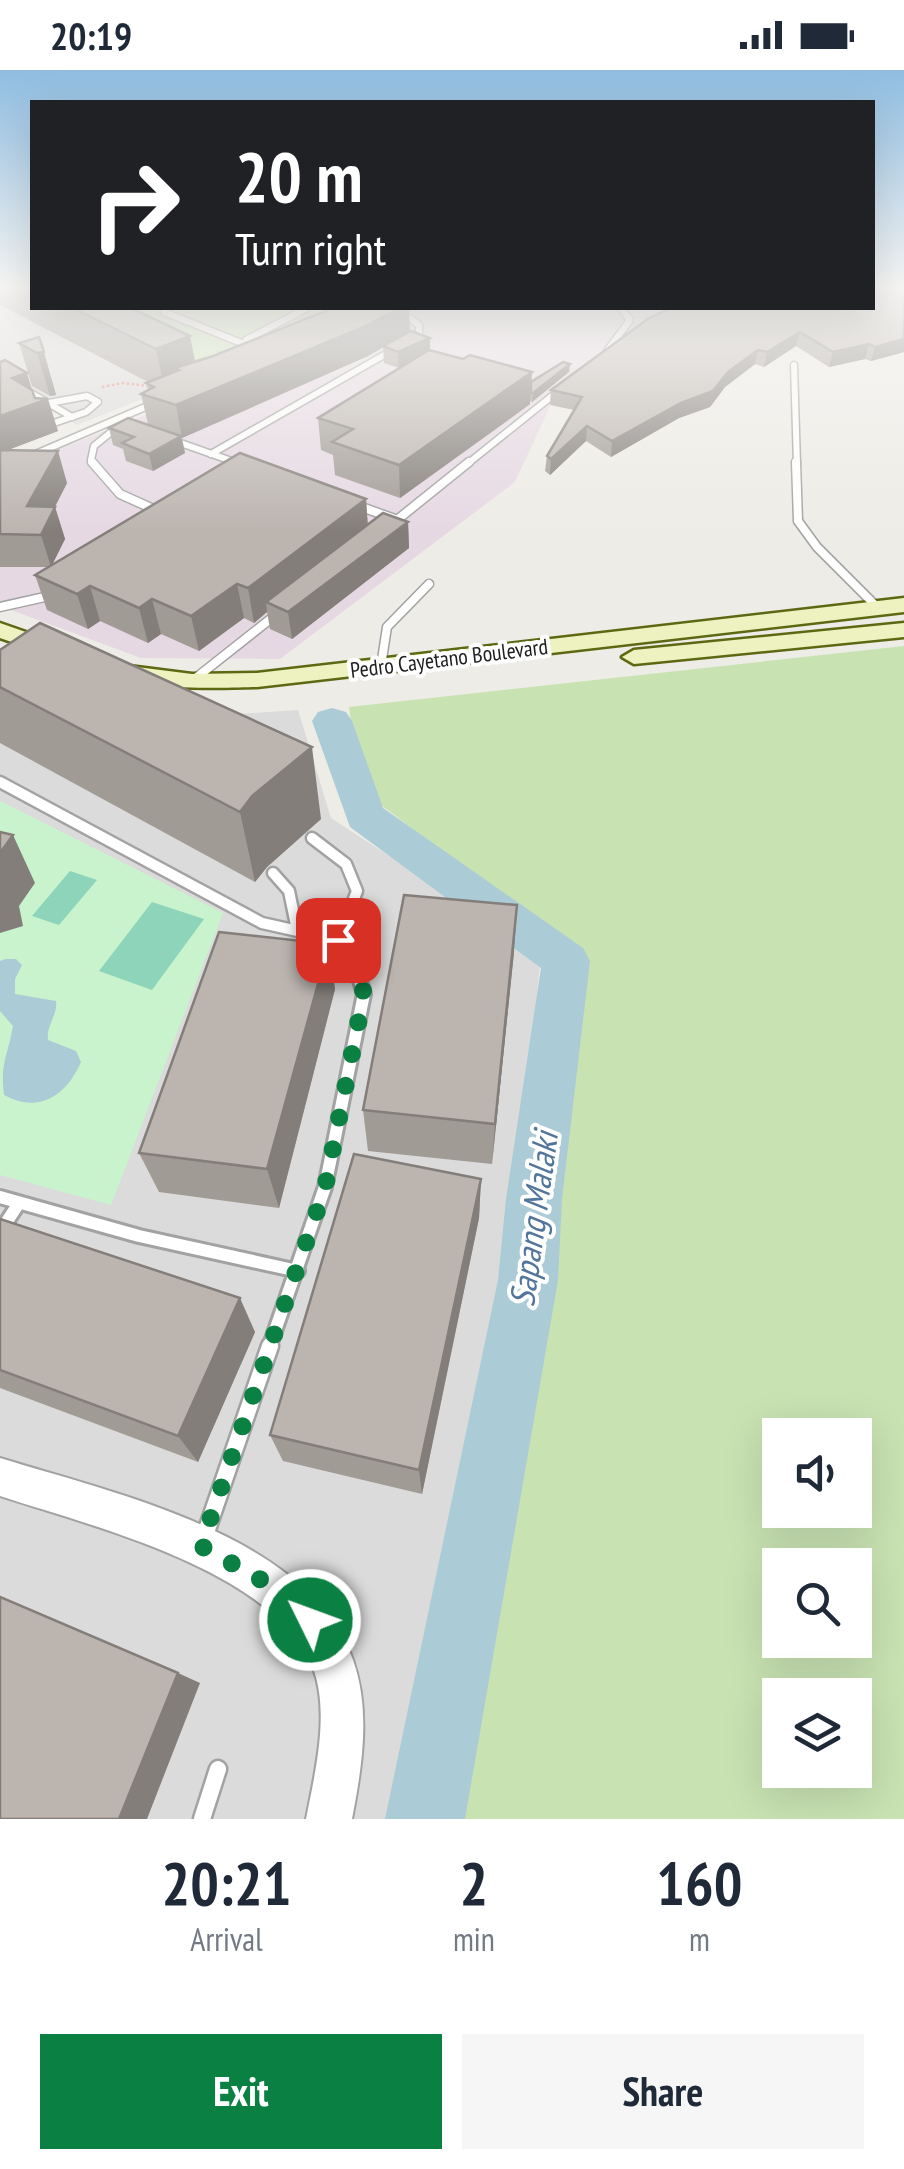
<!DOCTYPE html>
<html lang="en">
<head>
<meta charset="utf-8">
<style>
	:root { --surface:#fff; --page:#f6f6f7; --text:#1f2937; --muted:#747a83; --accent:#0b8043 }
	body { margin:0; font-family:"PT Sans Narrow",sans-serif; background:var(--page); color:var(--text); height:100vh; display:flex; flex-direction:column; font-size:38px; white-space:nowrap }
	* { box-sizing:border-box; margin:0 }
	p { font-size:32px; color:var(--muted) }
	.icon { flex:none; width:55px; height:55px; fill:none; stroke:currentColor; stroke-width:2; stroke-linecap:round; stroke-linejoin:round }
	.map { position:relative; height:1749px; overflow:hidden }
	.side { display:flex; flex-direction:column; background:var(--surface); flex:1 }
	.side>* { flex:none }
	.guide { position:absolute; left:30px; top:30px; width:845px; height:210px; border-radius:0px; box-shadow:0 10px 40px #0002; background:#202124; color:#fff; overflow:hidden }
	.controls { position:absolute; left:762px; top:1348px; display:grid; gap:20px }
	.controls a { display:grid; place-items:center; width:110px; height:110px; border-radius:0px; background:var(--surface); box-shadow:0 10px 40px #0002; font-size:50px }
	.pin { position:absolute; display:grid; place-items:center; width:85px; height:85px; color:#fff; margin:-42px; border-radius:20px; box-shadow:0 5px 15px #0006 }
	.me { position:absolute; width:110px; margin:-55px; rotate:312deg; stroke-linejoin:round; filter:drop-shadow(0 0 8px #0008) }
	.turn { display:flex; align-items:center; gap:35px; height:210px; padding:0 40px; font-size:45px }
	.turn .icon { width:130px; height:130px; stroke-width:2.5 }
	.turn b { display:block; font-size:70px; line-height:85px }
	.eta { display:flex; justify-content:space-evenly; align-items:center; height:170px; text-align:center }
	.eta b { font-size:60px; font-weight:700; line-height:70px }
	.primary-button { display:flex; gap:20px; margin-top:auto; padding:20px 40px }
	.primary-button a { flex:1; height:115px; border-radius:0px; background:var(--accent); color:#fff; font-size:40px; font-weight:700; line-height:115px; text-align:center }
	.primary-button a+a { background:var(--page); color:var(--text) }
	.status { display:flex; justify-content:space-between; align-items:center; height:70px; padding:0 50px; background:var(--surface); direction:ltr }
	.status svg { height:28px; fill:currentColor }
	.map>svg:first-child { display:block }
	.residential { fill:#dcdbdb }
	.industrial { fill:#e6d8e3 }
	.grass { fill:#c8e2b2; fill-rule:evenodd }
	.park { fill:#c8f3cd }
	.pitch { fill:#8dd4bb }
	.water { fill:#abcbd6 }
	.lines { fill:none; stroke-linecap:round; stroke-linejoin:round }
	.river { fill:#abcbd6; fill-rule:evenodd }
	.service-far4-casing { stroke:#a2a2a2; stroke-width:9 }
	.service-far3-casing { stroke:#a2a2a2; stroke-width:11 }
	.service-far2-casing { stroke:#a2a2a2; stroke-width:15 }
	.service-far1-casing { stroke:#a2a2a2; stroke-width:18 }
	.service-casing { stroke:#a2a2a2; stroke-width:21 }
	.tertiary-casing { stroke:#a2a2a2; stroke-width:4 }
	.secondary-casing { stroke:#5d6912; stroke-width:5 }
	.path { stroke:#e98a7c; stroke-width:2.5; stroke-dasharray:2.5 2.5; stroke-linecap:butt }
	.service-far4 { stroke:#fff; stroke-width:6 }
	.service-far3 { stroke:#fff; stroke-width:8 }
	.service-far2 { stroke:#fff; stroke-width:10 }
	.service-far1 { stroke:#fff; stroke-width:12 }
	.service { stroke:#fff; stroke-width:16 }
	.tertiary { fill:#fff; fill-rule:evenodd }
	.secondary { fill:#eef2c0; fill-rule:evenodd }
	.wall { fill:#a19b96 }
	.shaded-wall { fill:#837e7a }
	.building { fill:#bbb4af; stroke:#837e7a; stroke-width:2.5 }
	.route { stroke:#0b8043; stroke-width:18; stroke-dasharray:0 32.4 }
	.labels { text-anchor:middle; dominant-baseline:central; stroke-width:8; stroke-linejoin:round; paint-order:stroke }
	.far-street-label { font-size:22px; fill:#1e1e1e; stroke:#fff }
	.near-water-label { font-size:35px; font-style:italic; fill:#53759c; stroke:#fff }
</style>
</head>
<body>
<div class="status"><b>20:19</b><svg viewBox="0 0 49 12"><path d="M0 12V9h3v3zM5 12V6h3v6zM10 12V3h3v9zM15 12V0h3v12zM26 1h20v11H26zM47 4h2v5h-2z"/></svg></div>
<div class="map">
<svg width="904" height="1749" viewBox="0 0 904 1749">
	<rect width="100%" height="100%" fill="#eeece6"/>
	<!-- residential -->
	<g class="residential">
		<polygon points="0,217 32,238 87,238 215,300 77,355 0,310"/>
		<polygon points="0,591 222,645 298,640 331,748 541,885 502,1266 445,1499 393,1749 0,1749"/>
	</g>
	<!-- industrial -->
	<polygon class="industrial" points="412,238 690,238 552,332 515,412 280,589 141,588 0,536 0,403"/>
	<!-- grass -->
	<g class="grass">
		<polygon points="87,238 381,238 215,300"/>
		<path d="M904,576V1749H455L489,1513L546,1277L581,885L373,729L356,691L349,637ZM780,1365H855V1440H780ZM780,1495H855V1570H780ZM780,1625H855V1700H780Z"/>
	</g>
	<!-- park -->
	<polygon class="park" points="0,731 223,843 111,1135 0,1105"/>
	<!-- pitch -->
	<g class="pitch">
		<polygon points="70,801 97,810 59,855 32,846"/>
		<polygon points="152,832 204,849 152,920 99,901"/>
	</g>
	<!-- water -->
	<path class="water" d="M6,889H16L22,895L15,909V924L56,931C58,945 46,955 48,970L76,981L81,992C66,1026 39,1044 4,1025C0,993 8,985 13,956L0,941V891Z"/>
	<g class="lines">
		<!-- river -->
		<polygon class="river" points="332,638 346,642 352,651 383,738 583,878 590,891 562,1129 558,1210 465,1749 385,1749 498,1210 506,1129 541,898 350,757 312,651 318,642"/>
		<!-- service-far4 casing -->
		<g class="service-far4-casing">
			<g id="service-far4">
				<polyline points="165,238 164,242 244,274"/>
				<polyline points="252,281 246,277 246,270 307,238"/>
				<polyline points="607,281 630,250 621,238"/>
				<polyline points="794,295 797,395"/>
				<polyline points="0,305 72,347"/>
				<polyline points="48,355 86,342 98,332 87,326 49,333"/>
				<polyline points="172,370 240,394"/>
				<polyline points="211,384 419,265 419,255 399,240"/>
				<polyline points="31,386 157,332"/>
				<polyline points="94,395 91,390 94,376 121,354"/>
				<polyline points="466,395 562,318"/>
			</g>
		</g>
		<!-- service-far3 casing -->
		<g class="service-far3-casing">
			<g id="service-far3">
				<polyline points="92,392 120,424 162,443"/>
				<polyline points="235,392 240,394"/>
				<polyline points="796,392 798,451 817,477 878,538"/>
				<polyline points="356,435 395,449"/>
				<polyline points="397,450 469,392"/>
				<polyline points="0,537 58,524"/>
				<polyline points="381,596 387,557 429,514"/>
				<polyline points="192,611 278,543"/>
			</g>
		</g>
		<!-- service-far2 casing -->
		<g class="service-far2-casing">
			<g id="service-far2">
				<polyline points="0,712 262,853 338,870 351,877 360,909"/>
				<polyline points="312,768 346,794 357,821 338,870"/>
				<polyline points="273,803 289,821 297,860"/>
			</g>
		</g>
		<!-- service-far1 casing -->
		<g class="service-far1-casing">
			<g id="service-far1">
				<polyline points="0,1127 139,1166 298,1201"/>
				<polyline points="0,1162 19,1133"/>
				<polyline points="269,1278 325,1117 364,924 359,907"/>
			</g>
		</g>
		<!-- service casing -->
		<g class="service-casing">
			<g id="service">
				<polyline points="203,1471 270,1276"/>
				<polyline points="202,1749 218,1699"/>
			</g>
		</g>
		<!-- tertiary casing -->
		<g class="tertiary-casing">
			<path id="tertiary" d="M0,1388C113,1423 309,1465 353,1590C371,1641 362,1697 352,1749H306C315,1703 330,1643 313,1598C275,1500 91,1456 0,1426Z"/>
		</g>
		<!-- secondary casing -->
		<g class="secondary-casing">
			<g id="secondary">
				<path d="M904,528V542L257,617C228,618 127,621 109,602L121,595L192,604L257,603Z"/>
				<polygon points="0,553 66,576 70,581 58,588 0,568"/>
				<polygon points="904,553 904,567 634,594 622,587 634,580"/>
			</g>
		</g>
		<!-- path -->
		<polyline class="path" points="102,317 123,313 150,316"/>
		<!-- service-far4 -->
		<use href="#service-far4" class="service-far4"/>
		<!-- service-far3 -->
		<use href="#service-far3" class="service-far3"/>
		<!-- service-far2 -->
		<use href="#service-far2" class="service-far2"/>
		<!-- service-far1 -->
		<use href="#service-far1" class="service-far1"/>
		<!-- service -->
		<use href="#service" class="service"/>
		<!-- tertiary -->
		<use href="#tertiary" class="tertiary"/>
		<!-- secondary -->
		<use href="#secondary" class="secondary"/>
	</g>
	<!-- wall -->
	<g class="wall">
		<polygon points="0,217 32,217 32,238 131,238 190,266 195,292 410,262 430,280 463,289 532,302 531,312 569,302 532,332 530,331 530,334 514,346 400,428 335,405 333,385 321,380 318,348 399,298 384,293 383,277 368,286 182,368 185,383 153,401 126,391 123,379 113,375 109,358 148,354 141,324 148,320 146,313 148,312 0,235"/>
		<polygon points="904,217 904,282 871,291 865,289 829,297 796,276 764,297 755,294 725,317 710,337 679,348 611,387 586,371 550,405 545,401 547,386 574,340 550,335 551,320"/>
		<polygon points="39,267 56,325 50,326 32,316 19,273"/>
		<polygon points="0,292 35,328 58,361 8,380 67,413 55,437 65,469 52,495 366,429 368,455 408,452 409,478 292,569 270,559 267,542 254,553 244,548 199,581 161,564 148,573 100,551 88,559 47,540 35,505 49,497 0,497"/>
		<polygon points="0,580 321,749 267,797 255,812 0,673"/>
		<polygon points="514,882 492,1094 368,1081 363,1040"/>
		<polygon points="335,919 279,1138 159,1122 139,1083"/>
		<polygon points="481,1109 479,1148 422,1424 283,1391 270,1365"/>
		<polygon points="0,1149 255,1262 198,1392 0,1318"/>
	</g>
	<!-- shaded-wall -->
	<g class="shaded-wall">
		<polygon points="399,238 409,238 410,262 368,286 182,368 176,335"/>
		<polygon points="800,262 796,276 764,297 767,282"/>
		<polygon points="190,266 198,308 175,298 178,316 165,321 156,279"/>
		<polygon points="430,268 430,284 399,299 398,282"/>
		<polygon points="904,269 904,282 871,291 875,277"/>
		<polygon points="869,274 865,289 829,297 833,282"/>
		<polygon points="758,280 755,294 725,317 710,337 679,348 611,387 612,371 728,302"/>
		<polygon points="44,282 56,325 50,326 37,283"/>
		<polygon points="570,294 569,302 532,332 533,323"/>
		<polygon points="532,302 530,334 400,428 399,395"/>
		<polygon points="27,303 36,333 48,329 58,361 0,383 0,346 12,308"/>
		<polygon points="587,356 586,371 550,405 551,389"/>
		<polygon points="181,366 185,383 153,401 149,384"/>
		<polygon points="58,381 67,413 40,465 27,436"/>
		<polygon points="366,429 368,463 266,532 267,542 254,553 248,518"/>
		<polygon points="55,437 65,469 51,497 41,465"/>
		<polygon points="408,452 409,478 292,569 288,542"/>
		<polygon points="237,514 244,548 199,581 191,546"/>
		<polygon points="90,516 100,551 88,559 77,524"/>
		<polygon points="152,529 161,564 148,573 139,538"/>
		<polygon points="312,677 321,749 267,797 255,812 240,742 252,726"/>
		<polygon points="13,765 35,813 19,836 23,856 0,863 0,783"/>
		<polygon points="517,835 514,882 492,1094 495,1054"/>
		<polygon points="329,874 335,919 279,1138 267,1099"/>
		<polygon points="481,1109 479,1148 422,1424 419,1400"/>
		<polygon points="240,1228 255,1262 198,1392 178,1366"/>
		<polygon points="178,1603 200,1613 147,1749 119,1749"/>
	</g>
	<!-- building -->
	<g class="building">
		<polygon points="872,217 904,217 904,269 875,277 869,274 833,282 800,262 767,282 758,280 728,302 713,321 681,333 612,371 587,356 551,389 547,386 582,327 551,320 649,248 671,238 872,238"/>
		<polygon points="73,238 131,238 190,266 156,279"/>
		<polygon points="333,238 399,238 366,256 176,335 141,324 154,317 146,313 179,300 175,298 213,286"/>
		<polygon points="411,261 430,268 398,282 383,276"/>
		<polygon points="39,267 44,282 37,283 19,273"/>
		<polygon points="429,280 463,289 470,285 532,302 399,395 332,372 353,359 318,348"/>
		<polygon points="5,290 27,303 12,308 32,320 35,328 48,329 0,346 0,292"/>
		<polygon points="563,292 570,294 533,323 531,323 531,312"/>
		<polygon points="128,348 181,366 149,384 122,373 134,367 109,358"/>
		<polygon points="0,380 58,381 27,436 55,437 41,465 0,464"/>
		<polygon points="240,383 366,429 248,518 237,514 191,546 152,529 139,538 90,516 77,524 35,505"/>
		<polygon points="383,443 408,452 288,542 266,532"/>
		<polygon points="40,553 312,677 252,726 240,742 0,617 0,580"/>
		<polygon points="0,762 13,765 0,783"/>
		<polygon points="404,825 517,835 495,1054 363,1040"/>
		<polygon points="219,862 329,874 267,1099 139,1083"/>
		<polygon points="354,1084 481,1109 419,1400 270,1365"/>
		<polygon points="0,1149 240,1228 178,1366 0,1300"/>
		<polygon points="0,1527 178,1603 119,1749 0,1749"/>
	</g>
	<!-- sky -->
	<linearGradient id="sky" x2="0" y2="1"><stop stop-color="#8fbde1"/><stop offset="0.47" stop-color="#f7f6f4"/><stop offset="1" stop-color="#f7f6f4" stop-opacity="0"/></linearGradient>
	<rect width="904" height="462" fill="url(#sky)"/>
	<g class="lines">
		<!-- route -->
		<polyline class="route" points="310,1550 272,1516 201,1476 325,1118 364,924 351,877 338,870"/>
	</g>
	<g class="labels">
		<!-- far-street labels -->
		<g class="far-street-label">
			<text transform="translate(449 588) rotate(-7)">Pedro Cayetano Boulevard</text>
		</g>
		<!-- near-water labels -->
		<g class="near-water-label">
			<text transform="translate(533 1149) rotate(-82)">Sapang Malaki</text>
		</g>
	</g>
</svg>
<div class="controls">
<a><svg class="icon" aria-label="sound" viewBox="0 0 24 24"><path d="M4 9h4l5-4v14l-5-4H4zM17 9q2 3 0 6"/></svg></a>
<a><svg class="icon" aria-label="search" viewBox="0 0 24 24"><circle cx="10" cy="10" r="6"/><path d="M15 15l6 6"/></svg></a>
<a><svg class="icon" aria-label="layers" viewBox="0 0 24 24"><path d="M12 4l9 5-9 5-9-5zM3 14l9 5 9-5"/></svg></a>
</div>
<div class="pin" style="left:338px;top:870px;background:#d93025"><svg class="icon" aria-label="arrive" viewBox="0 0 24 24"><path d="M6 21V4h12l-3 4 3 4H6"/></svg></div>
<svg class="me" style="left:310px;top:1550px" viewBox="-20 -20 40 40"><circle r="17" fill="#0b8043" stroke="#fff" stroke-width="3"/><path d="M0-11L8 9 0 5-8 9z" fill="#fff"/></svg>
<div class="guide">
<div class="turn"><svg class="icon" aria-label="right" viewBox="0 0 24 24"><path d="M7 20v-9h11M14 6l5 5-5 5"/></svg><div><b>20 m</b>Turn right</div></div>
</div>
</div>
<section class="side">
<div class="eta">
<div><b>20:21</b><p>Arrival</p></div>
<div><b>2</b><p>min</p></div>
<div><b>160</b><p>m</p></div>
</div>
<div class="primary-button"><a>Exit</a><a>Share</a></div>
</section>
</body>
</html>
